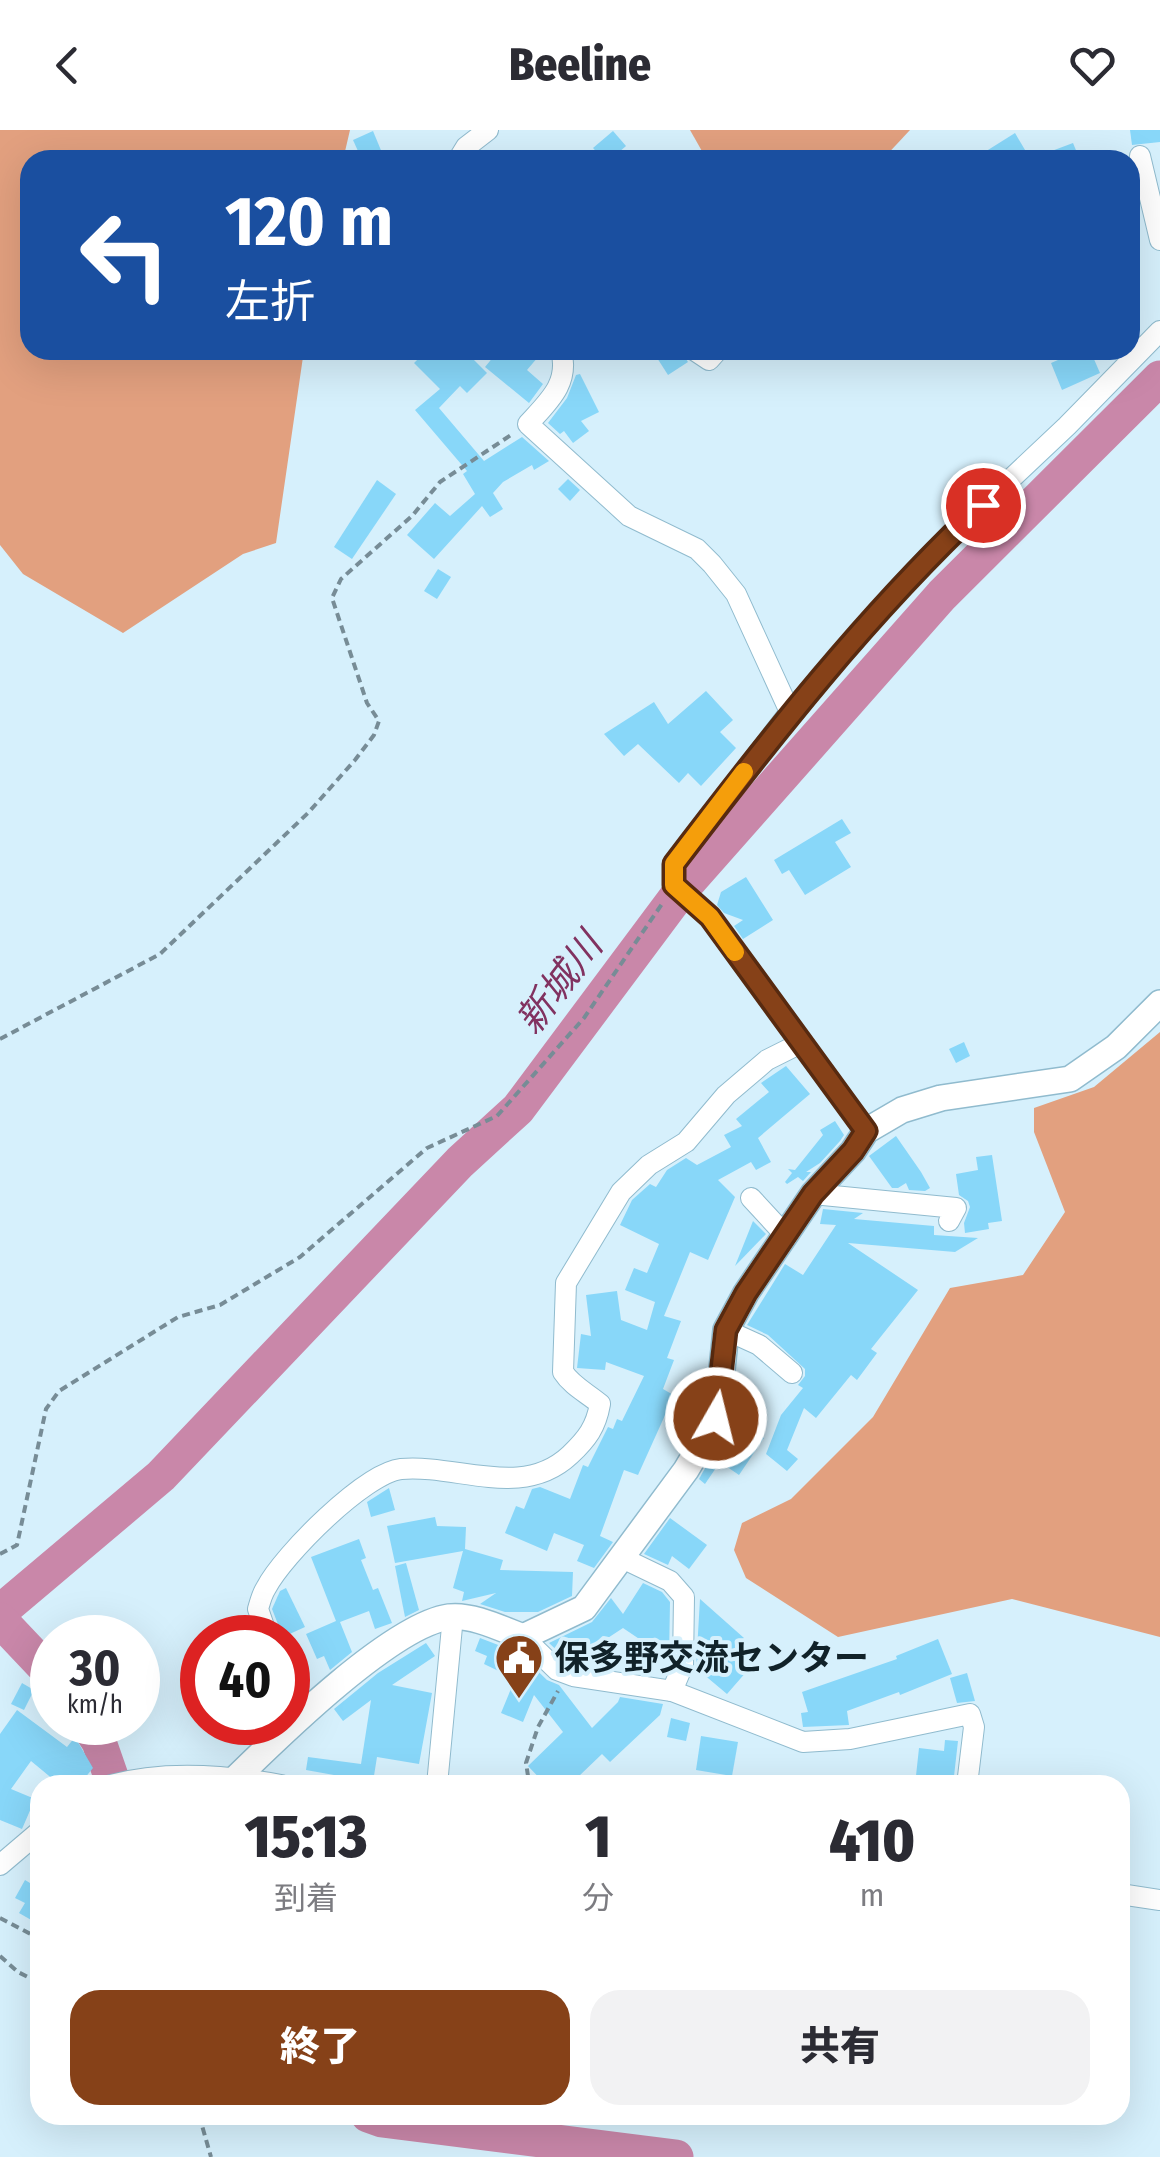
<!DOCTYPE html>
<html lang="ja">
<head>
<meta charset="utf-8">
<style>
	:root { --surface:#fff; --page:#f2f2f3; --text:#2b2b33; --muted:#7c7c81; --accent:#864118 }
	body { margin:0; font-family:"Fira Sans Condensed","Noto Sans JP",sans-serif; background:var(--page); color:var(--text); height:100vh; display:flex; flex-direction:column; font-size:38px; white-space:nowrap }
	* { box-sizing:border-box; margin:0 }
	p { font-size:32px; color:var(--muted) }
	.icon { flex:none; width:55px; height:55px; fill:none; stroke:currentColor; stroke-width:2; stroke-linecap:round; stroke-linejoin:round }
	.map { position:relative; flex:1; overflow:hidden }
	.sheet { position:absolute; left:30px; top:1645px; width:1100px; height:350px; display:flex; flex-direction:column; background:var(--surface); border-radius:30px; box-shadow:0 10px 40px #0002 }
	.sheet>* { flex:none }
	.top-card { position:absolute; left:20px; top:20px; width:1120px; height:210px; border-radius:30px; box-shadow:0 10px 40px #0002; background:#1a4fa0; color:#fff; overflow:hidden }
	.speed { position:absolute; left:30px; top:1485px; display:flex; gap:20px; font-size:50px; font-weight:700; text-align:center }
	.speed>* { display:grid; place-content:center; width:130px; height:130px; border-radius:50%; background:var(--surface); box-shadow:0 10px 40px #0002; line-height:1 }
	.speed small { font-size:25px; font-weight:400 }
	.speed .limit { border:15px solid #d22; background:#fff; color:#111 }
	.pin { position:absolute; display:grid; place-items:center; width:85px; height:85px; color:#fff; margin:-42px; border:5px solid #fff; border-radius:50%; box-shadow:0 2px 10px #0007 }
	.me { position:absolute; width:110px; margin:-55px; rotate:8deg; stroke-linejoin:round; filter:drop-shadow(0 0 8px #0008) }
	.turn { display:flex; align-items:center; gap:35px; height:210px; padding:0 40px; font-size:45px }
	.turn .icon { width:130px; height:130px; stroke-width:2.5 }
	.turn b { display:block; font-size:70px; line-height:85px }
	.eta { display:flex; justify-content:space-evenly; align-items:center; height:170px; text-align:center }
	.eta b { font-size:60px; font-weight:800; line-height:70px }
	.cta { display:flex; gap:20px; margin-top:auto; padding:20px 40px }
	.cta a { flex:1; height:115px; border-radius:30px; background:var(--accent); color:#fff; font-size:40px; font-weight:800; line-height:115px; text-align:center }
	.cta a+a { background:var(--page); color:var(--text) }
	header { display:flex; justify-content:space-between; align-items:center; height:130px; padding:0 40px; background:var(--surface); font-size:45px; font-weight:800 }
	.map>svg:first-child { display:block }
	.forest { fill:#e2a07f }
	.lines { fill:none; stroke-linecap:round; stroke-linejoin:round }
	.river { stroke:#c987a9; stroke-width:35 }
	.building { fill:#88d7f9 }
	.minor-casing { stroke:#90bbce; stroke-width:22 }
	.tertiary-casing { stroke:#90bbce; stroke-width:28 }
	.path { stroke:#778c96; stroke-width:4; stroke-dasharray:8 5; stroke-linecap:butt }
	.minor { stroke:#fff; stroke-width:20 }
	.tertiary { stroke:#fff; stroke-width:25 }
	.route-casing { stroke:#572a10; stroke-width:25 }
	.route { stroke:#864118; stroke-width:18 }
	.slow { stroke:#f59e0b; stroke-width:18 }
	.labels { text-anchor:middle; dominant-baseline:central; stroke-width:8; stroke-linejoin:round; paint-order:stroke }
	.poi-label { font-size:35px; font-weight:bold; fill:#112229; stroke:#d6f0fc; text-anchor:start }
	.water-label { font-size:38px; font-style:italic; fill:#813260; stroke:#d6f0fc }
</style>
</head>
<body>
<header><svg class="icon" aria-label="back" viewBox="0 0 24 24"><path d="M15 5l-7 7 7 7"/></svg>Beeline<svg class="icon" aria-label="heart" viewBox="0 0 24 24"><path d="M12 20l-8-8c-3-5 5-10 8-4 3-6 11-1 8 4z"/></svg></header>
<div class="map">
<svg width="1160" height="2027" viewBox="0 0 1160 2027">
	<rect width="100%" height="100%" fill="#d6f0fc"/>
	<!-- forest -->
	<g class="forest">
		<polygon points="0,0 350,0 343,30 30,30 30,220 304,220 276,413 243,424 123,503 23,444 0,415"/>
		<polygon points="690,0 910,0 882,30 707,30"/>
		<polygon points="1160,902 1160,1507 1012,1469 838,1507 746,1448 734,1420 742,1393 791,1369 873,1287 950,1158 1023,1145 1065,1082 1034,1002 1034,978 1094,957"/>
	</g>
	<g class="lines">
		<!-- river -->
		<g class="river">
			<polyline points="0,1482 161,1346 460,1032 518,979 683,758 942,465 1160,248"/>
			<polyline points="0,1490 52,1545"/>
			<polyline points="86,1592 99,1612 114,1655"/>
			<polyline points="368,1985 382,1990 676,2027"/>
		</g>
	</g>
	<!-- building -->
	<g class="building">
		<polygon points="1130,0 1160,0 1160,12 1132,15"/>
		<polygon points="373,1 385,30 362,30 353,10"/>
		<polygon points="613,1 626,16 610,30 604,30 593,18"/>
		<polygon points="1015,3 1031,30 972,30"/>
		<polygon points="1073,13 1080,30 1034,30 1033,28"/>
		<polygon points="427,220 464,220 487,243 467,263 460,256 439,278 484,331 522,307 549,331 534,340 532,335 503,352 493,363 503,379 490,387 482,376 434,429 407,405 435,373 450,386 475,364 463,344 467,341 415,280 440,259 414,233"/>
		<polygon points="499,220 544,220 527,240 543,254 529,273 485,237"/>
		<polygon points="652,220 680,220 688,232 668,245"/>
		<polygon points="1071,220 1090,220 1100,243 1062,260 1051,233 1072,224"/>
		<polygon points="580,244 599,282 581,291 589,301 573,313 564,301 560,304 548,293 567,268 576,245"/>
		<polygon points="568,349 580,360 570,371 558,359"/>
		<polygon points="377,350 396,364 352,429 334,417"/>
		<polygon points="438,439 451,447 437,469 424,461"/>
		<polygon points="706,561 733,590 720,602 736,618 701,656 688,643 679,653 638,614 624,626 604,604 654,572 668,594"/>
		<polygon points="842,689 851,703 835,712 851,737 805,765 789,740 782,744 774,730"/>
		<polygon points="746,747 773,790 743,809 734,796 743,790 724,783 717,775 721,762"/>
		<polygon points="964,912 970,926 956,933 949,919"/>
		<polygon points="786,936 810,964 758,1008 771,1032 756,1040 751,1032 718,1050 735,1067 708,1130 690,1122 664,1186 681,1191 667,1228 674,1230 663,1259 701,1281 692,1298 666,1283 638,1345 624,1340 600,1406 613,1412 594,1438 577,1431 584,1415 554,1403 547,1421 505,1403 516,1376 524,1379 532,1359 540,1357 570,1369 583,1335 588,1337 608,1297 613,1299 617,1289 622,1291 644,1246 606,1232 605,1240 577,1238 581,1204 591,1206 586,1165 617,1161 621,1190 647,1200 655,1172 625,1160 634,1138 647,1143 659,1114 620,1095 632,1070 650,1054 656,1057 667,1040 686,1028 697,1035 731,1017 724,1005 742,996 736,989 769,962 761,953"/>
		<polygon points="835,991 844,1005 840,1011 820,1033 806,1042 811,1042 803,1051 798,1047 787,1054 785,1052 792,1043 788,1039 795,1040 823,1005 820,1000"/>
		<polygon points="896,1006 921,1042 930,1058 925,1061 909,1060 906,1053 898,1058 892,1058 869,1026"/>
		<polygon points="992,1025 1002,1091 988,1093 989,1099 965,1103 964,1093 970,1077 968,1071 959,1065 956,1044 978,1040 976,1027"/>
		<polygon points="823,1079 863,1083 854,1089 934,1096 934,1105 978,1108 955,1122 848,1113 918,1160 871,1219 877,1223 857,1250 851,1245 816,1288 804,1278 787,1320 798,1329 787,1341 766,1324 781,1285 803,1258 798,1255 805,1246 805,1239 768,1205 747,1195 785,1134 803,1145 836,1095 820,1094"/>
		<polygon points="753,1091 766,1104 735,1136"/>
		<polygon points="733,1288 764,1308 739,1345 720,1332 705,1354 699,1349"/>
		<polygon points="389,1358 395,1380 371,1387 367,1372"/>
		<polygon points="435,1387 437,1396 466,1397 465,1419 503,1430 500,1440 573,1442 572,1466 538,1482 505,1482 480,1474 496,1463 462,1471 464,1462 453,1458 463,1421 395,1433 387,1396"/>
		<polygon points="670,1388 707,1415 689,1439 672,1426 668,1435 644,1424"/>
		<polygon points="359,1409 366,1428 361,1430 373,1460 378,1458 392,1493 375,1499 369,1481 340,1492 352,1522 330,1540 324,1526 317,1529 306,1504 336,1491 311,1427"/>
		<polygon points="406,1433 419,1480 405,1487 395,1436"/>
		<polygon points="643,1453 662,1462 670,1472 669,1529 623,1498 588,1521 591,1527 580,1533 565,1528 549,1513 592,1492 611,1468 623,1484"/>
		<polygon points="286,1458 305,1497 283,1507 272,1479 280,1461"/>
		<polygon points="700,1469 744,1508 736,1518 754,1533 727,1564 696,1538"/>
		<polygon points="480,1508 519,1523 547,1550 559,1555 592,1598 618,1572 620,1567 663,1574 660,1585 610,1632 602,1624 578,1647 585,1655 546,1655 528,1636 563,1602 534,1565 523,1592 501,1583 515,1549 484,1534 487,1526 475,1521"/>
		<polygon points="938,1509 952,1544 900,1565 899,1562 847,1581 849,1595 803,1597 801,1583 808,1582 802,1562 897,1529 896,1526"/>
		<polygon points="426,1513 435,1526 392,1555 432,1563 419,1634 377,1627 373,1652 306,1640 308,1627 361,1634 371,1570 343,1591 334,1579 378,1543"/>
		<polygon points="967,1543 975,1571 957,1573 950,1548"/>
		<polygon points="22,1553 34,1560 24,1580 11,1574"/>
		<polygon points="17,1580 67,1617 75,1607 93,1638 79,1655 60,1655 31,1631 11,1659 35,1669 22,1699 0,1690 0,1604"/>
		<polygon points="671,1588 690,1593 686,1611 667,1607"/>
		<polygon points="701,1606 738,1612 732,1646 696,1640"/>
		<polygon points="945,1610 958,1611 953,1655 915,1655 919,1618 944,1621"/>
		<polygon points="40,1747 40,1795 19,1783 25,1773 15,1768 25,1750 35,1756"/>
	</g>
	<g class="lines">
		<!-- minor casing -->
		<g class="minor-casing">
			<g id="minor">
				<polyline points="1140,26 1160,110"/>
				<polyline points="458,30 466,17 488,0"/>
				<path d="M561,220C570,253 549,271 528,294L629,386L697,419L712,434L736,464L790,582"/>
				<polyline points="694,220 709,230 718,220"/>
				<polyline points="866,1001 710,787 674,755 673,734 790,582 927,428 1067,296 1160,201"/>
				<polyline points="813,1064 956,1078 949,1091"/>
				<polyline points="751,1068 787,1107"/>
				<polyline points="726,1200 759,1215 792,1243"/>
				<polyline points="620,1427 670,1451 684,1467 683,1535 672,1561"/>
				<polyline points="523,1507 557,1540 573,1546 672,1561 803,1612 850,1609 970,1584 974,1597 967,1655"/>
				<path d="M268,1508L258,1479C260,1472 262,1464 266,1458C283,1425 365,1343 401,1339C458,1334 522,1370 570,1325C587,1309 596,1297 600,1274C587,1263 572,1256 563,1242L566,1153L621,1062L649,1035L686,1012L726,965L767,930L801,913"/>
				<path d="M111,1655C165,1640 226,1645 281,1655"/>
				<polyline points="437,1655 453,1486"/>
				<polyline points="0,1735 40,1701"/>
				<polyline points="1120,1764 1160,1770"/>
			</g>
		</g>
		<!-- tertiary casing -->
		<g class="tertiary-casing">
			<path id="tertiary" d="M237,1647C280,1605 392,1495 449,1487C472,1484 502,1499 523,1507L584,1478L686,1340L717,1288L726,1200L746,1163L813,1064L853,1021L866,1001L902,980L941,968L1070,949L1116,917L1160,873"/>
		</g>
		<!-- path -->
		<g class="path">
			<polyline points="0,909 160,824 308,683 355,630 374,605 379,591 367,573 332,468 341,449 412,386 440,352 514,303"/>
			<polyline points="0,1424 17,1415 46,1279 59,1261 178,1187 220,1175 300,1127 427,1018 497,986 584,888 664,771"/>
			<polyline points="538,1655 528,1646 526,1633 538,1597 558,1561"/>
			<polyline points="0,1788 40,1809"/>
			<polyline points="0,1826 18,1842 40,1853"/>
			<polyline points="199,1985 211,2027"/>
		</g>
		<!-- minor -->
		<use href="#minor" class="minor"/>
		<!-- tertiary -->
		<use href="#tertiary" class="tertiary"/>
	</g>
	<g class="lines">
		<!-- route casing -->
		<g class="route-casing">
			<path id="route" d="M716,1288L726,1200L746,1163L813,1064L853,1021L866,1001L710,787L674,755V734C770,608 867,484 983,375"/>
		</g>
		<!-- route -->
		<use href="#route" class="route"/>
		<!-- slow -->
		<polyline class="slow" points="735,822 710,787 674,755 674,734 744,642"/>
	</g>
	<!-- icons -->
	<defs>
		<g id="civic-pin" transform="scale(2.5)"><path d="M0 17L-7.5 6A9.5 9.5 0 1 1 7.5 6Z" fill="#864118" stroke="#d6f0fc"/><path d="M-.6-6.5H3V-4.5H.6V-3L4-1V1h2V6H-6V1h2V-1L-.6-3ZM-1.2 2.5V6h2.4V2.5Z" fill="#fff"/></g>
	</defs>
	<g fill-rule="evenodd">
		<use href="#civic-pin" x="519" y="1528"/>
	</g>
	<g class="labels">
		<!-- poi labels -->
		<g class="poi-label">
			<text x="554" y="1528">保多野交流センター</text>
		</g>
		<!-- water labels -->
		<g class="water-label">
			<text transform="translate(559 853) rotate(-53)">新城川</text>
		</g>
	</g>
</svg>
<div class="speed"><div>30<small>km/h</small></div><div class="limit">40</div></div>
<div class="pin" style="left:983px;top:375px;background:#d93025"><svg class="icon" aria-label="arrive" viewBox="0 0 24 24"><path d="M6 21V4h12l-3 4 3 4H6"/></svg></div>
<svg class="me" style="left:716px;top:1288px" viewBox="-20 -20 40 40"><circle r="17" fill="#864118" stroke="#fff" stroke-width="3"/><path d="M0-11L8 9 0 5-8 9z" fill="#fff"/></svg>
<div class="top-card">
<div class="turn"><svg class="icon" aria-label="left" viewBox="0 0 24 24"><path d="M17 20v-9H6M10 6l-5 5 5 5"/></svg><div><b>120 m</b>左折</div></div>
</div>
<section class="sheet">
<div class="eta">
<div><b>15:13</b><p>到着</p></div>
<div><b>1</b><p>分</p></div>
<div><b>410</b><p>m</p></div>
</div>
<div class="cta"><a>終了</a><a>共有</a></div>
</section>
</div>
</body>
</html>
